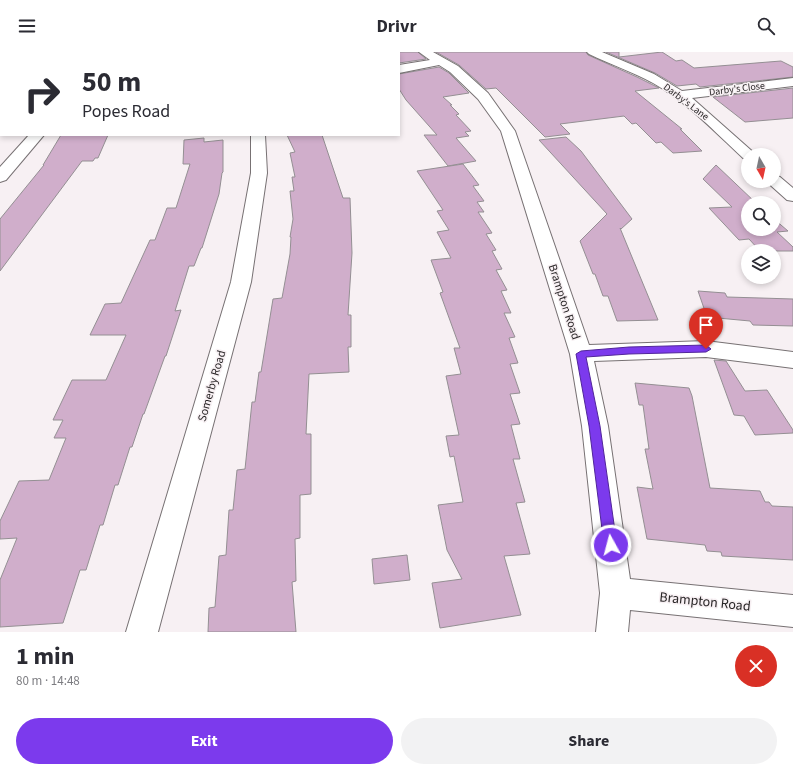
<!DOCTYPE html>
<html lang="en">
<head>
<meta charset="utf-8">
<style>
	:root { --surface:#fff; --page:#f2f2f3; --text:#2b2b33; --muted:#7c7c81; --accent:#7c3aed }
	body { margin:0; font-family:"Source Sans 3",sans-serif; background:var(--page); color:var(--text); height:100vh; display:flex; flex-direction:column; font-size:15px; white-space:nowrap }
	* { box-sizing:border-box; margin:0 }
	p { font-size:13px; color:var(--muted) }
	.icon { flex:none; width:22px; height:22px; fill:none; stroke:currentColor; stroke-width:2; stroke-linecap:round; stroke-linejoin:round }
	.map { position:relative; height:580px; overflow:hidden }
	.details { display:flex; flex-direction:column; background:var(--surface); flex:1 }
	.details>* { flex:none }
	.banner { position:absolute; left:0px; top:0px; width:400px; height:84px; box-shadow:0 2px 6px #0003; background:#fff; color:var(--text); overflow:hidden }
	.needle { width:26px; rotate:171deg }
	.tools { position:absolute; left:741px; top:96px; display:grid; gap:8px }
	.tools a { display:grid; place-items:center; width:40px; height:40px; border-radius:50%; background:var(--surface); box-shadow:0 2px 6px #0003; font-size:20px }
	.pin { position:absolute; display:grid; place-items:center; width:34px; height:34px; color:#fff; margin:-41px -17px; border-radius:50% 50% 50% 0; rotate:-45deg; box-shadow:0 0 4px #0007 }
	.pin .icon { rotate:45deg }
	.me { position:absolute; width:44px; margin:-22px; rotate:353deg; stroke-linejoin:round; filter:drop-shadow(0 0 3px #0008) }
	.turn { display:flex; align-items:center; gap:14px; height:84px; padding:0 16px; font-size:18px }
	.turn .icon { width:52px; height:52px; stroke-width:2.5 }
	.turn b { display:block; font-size:28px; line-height:34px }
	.round { display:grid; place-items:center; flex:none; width:42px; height:42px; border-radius:21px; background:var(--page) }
	.overview { display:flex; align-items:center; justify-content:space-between; height:68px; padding:0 16px }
	h1 { font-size:24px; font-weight:700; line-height:30px }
	.cta { display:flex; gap:8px; margin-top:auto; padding:8px 16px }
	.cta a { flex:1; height:46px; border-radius:24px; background:var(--accent); color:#fff; font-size:16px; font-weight:700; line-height:46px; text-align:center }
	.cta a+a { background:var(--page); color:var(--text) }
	header { display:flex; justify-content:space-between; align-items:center; height:52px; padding:0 16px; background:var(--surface); font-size:18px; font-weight:700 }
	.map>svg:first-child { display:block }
	.building { fill:#d0aecb; stroke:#948f93 }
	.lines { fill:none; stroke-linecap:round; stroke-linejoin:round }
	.minor-casing { stroke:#777173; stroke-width:2 }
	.minor { fill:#fff; fill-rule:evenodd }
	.route { fill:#7c3aed; stroke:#51269a }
	.labels { text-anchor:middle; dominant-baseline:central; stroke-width:3; stroke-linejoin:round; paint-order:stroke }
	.far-street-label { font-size:10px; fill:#292627; stroke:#f7f0f3 }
	.street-label { font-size:12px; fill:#292627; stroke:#f7f0f3 }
	.near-street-label { font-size:14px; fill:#292627; stroke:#f7f0f3 }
</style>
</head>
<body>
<header><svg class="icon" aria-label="menu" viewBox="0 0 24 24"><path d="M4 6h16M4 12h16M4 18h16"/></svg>Drivr<svg class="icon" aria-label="search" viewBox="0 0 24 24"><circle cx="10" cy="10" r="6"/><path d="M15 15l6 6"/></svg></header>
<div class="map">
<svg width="793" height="580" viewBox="0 0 793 580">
	<rect width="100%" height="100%" fill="#f7f0f3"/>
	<!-- building -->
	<g class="building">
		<polygon points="399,0 418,0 426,7 399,11"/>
		<polygon points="436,0 586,0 588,3 637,25 659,36 635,39 682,77 680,77 702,99 673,101 661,90 656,91 636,71 632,72 624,64 560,72 570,82 545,85 496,36 486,37 459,13"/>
		<polygon points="606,0 619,0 619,5 662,0 676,9 682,8 694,16 781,9 793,15 793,25 700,35 696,32 677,34 655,21"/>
		<polygon points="439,15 449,21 469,41 443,45 452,53 450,53 459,62 456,63 471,79 465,80 469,84 456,86 476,109 448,114 424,83 437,83 406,48 399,37 399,22"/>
		<polygon points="793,36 793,66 745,70 713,45"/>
		<polygon points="61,83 108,83 98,106 95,106 93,109 82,109 0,219 0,167 44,113 43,113"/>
		<polygon points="287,83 322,83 343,146 350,146 352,201 348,263 351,263 351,295 348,295 349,320 309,322 306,382 311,382 311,442 300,443 300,486 295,487 296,529 292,530 296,580 208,580 209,556 215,555 219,504 226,503 229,458 233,458 237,418 245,417 252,350 255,350 259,320 261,320 273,247 282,246 290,202 291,185 290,185 293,167 290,139 294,139 292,125 295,125 290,101 295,100"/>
		<polygon points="566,85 581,99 632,167 621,177 620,176 658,268 617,269 608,244 603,244 595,222 593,222 580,189 607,162 539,88"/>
		<polygon points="204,86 204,90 223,88 223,120 222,121 219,142 202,196 201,196 194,214 189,214 175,259 181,258 166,304 165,304 144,362 143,362 132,395 130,395 118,433 115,433 103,473 100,473 86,518 80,518 63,571 0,575 0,528 17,486 0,487 0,469 19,429 49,428 66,386 54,386 63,368 53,368 72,328 106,328 126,283 90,283 105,252 121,251 150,188 155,188 167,156 176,156 190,112 183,112 184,88"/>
		<polygon points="463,112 479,133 473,134 484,149 477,150 484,160 478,160 492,181 486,182 496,198 492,199 502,217 496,218 507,238 501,239 511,261 504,261 515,285 509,286 518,311 510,312 520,341 510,342 520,372 511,373 520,407 513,407 525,450 516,451 530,502 504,504 521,563 440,576 432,531 462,527 447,498 438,453 463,450 454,404 450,405 446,384 459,383 446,324 461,322 454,296 460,296 440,241 443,240 431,208 451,206 437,180 449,178 437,159 443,158 417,119"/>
		<polygon points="716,113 756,151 748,151 748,177 774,177 774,167 788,179 777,180 793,195 793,199 760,199 749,187 739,188 709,156 732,155 703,127"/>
		<polygon points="698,239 725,241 727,245 793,247 793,274 753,273 750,269 707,265"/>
		<polygon points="714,308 726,309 745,339 767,338 793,378 793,381 755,383 744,364 734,363"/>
		<polygon points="635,331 689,336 692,344 710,436 760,439 765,450 769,450 772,454 793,455 793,508 722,504 721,500 707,499 705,493 647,487 637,435 653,437 645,397 649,397 643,353 639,353"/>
		<polygon points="407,503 410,528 374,532 372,507"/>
	</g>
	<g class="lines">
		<!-- minor casing -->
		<g class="minor-casing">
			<g id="minor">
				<polygon points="419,0 433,0 458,14 488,41 515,79 589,293 706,289 793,300 793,316 706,305 594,309 608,374 630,527 793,543 793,575 630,558 628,580 596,580 600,541 582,374 570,302 501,79 478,47 450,20 439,13 399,21 399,13 430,8"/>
				<path d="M587,0H602L654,22L682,39L793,26V34L692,46L753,100L756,103H748V108L743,106C715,80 687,50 653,31C633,20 610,12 589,2Z"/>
				<rect x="0" y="61" width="1" height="8"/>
				<polygon points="29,83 44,83 6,128 0,130 0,115"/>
				<polygon points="251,83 265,83 267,121 251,230 158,580 126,580 231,230 251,121"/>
				<polygon points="774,123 780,125 793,136 793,149 787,148 768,131 767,129 774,129"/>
			</g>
		</g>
		<!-- minor -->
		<use href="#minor" class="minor"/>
	</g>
	<!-- route -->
	<polygon class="route" points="706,293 711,297 706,300 629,302 586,305 600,374 617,493 615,497 611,499 606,497 604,493 589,374 576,302 581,299 629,295"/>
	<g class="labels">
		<!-- far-street labels -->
		<g class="far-street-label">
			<text transform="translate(737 37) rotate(-7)">Darby's Close</text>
			<text transform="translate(686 50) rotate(37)">Darby's Lane</text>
		</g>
		<!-- street labels -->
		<g class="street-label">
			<text transform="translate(564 250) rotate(72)">Brampton Road</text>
			<text transform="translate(212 334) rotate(-74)">Somerby Road</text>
		</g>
		<!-- near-street labels -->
		<g class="near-street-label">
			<text transform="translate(705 550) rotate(6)">Brampton Road</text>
		</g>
	</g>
</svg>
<div class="tools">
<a><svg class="needle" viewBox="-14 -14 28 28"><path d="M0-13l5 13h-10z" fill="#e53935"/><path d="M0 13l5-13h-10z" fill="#7c7c81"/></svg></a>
<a><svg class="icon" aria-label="search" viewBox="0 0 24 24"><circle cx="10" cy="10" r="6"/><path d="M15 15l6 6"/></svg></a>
<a><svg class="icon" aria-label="layers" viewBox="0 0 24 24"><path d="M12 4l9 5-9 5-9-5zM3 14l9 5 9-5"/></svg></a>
</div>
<div class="pin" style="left:706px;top:297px;background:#d93025"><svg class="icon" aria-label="arrive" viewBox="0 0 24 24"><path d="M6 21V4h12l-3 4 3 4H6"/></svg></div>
<svg class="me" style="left:611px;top:493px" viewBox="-20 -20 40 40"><circle r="17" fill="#7c3aed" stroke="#fff" stroke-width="3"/><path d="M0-11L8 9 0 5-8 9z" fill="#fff"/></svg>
<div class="banner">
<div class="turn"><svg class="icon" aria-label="right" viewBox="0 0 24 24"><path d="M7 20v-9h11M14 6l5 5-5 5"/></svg><div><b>50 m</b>Popes Road</div></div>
</div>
</div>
<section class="details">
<div class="overview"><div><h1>1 min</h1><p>80 m · 14:48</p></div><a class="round" style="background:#d93025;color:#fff"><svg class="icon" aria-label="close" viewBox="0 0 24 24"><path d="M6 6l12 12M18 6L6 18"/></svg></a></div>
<div class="cta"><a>Exit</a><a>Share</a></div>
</section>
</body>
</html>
